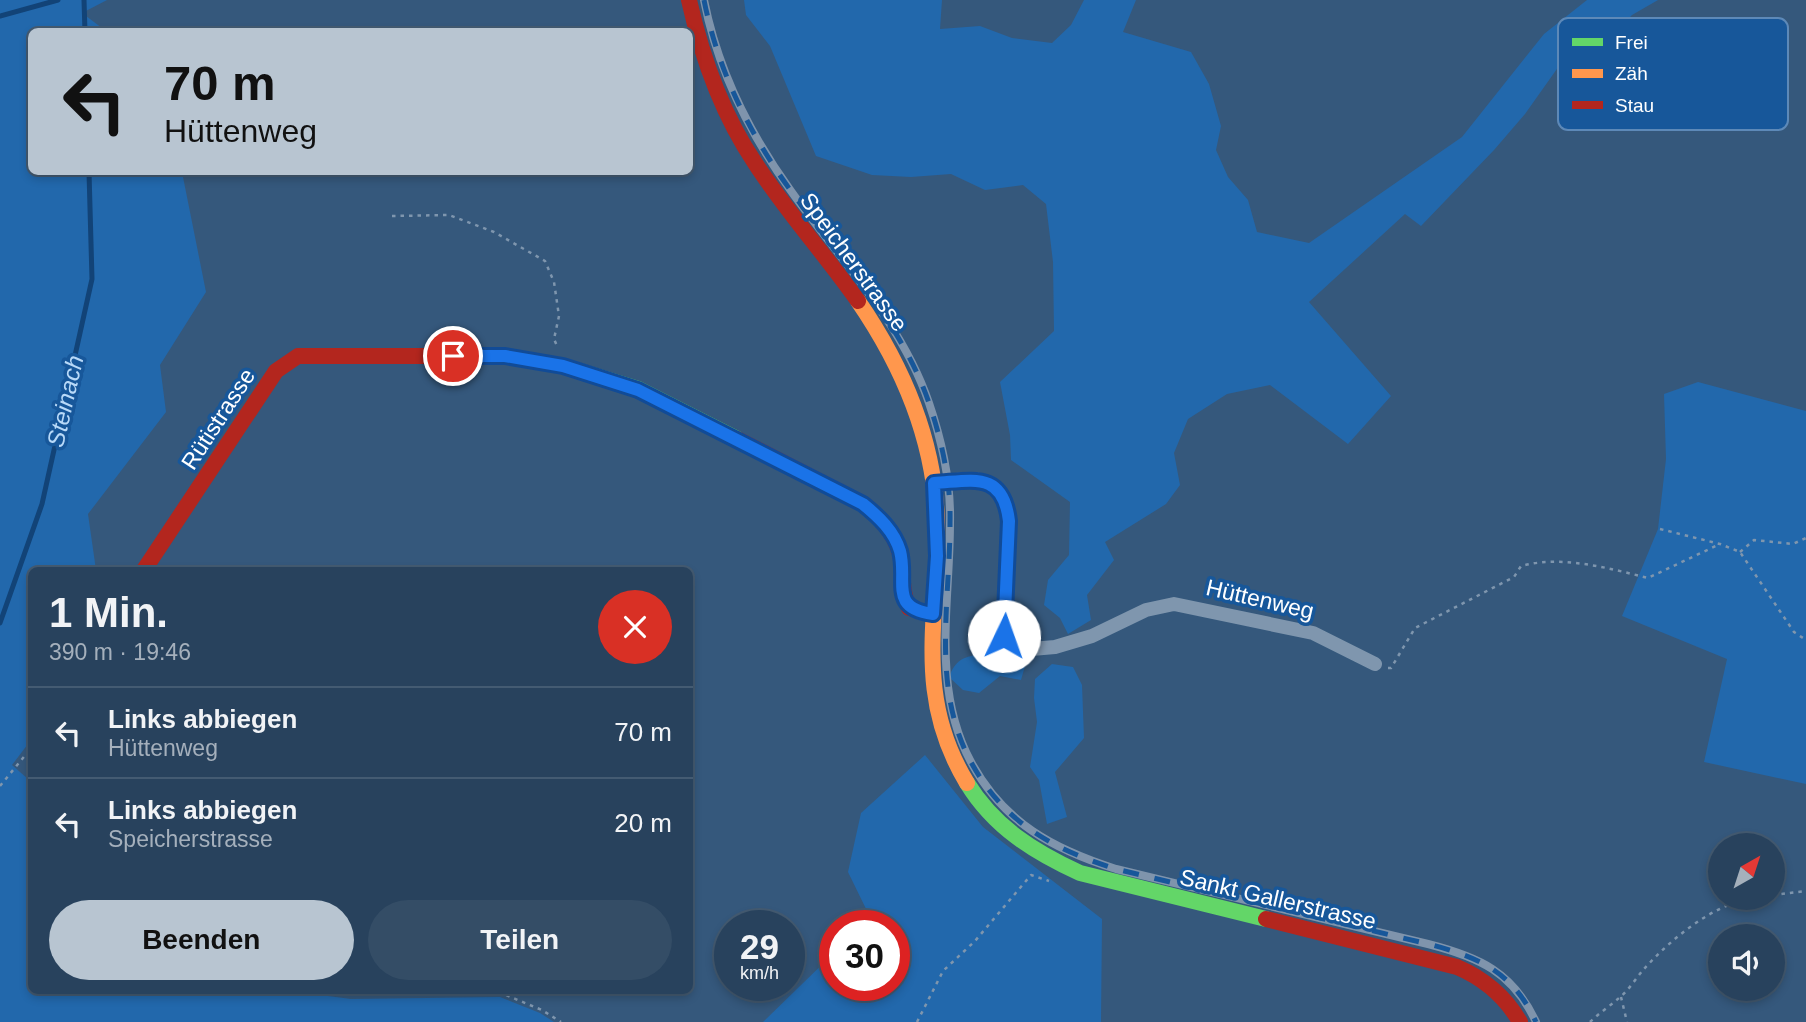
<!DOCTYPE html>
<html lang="de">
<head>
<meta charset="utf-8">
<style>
	:root { --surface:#28425d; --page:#344d66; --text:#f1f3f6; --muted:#a5b0bc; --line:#445b72; --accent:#b8c5d1 }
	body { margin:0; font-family:Helvetica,sans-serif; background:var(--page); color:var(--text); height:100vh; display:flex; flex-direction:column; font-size:26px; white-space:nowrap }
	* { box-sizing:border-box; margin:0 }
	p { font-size:23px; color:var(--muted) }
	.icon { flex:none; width:38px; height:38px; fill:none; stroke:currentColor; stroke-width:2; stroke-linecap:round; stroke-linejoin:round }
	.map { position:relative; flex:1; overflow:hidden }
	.details { position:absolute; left:28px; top:567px; width:665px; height:427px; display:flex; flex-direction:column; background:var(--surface); border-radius:10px; box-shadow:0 4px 10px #0003,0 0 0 2px var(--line) }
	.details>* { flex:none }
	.hud { position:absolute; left:28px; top:28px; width:665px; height:147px; border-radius:10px; box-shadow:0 4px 10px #0003,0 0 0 2px var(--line); background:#b8c5d1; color:#111; overflow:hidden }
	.needle { width:46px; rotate:39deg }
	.buttons { position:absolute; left:1708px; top:833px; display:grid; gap:14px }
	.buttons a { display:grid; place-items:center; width:77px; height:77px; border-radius:50%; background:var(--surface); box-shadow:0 4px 10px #0003,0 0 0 2px var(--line); font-size:35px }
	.speed { position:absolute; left:714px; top:910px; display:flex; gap:14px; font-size:35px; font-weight:700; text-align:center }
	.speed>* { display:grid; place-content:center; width:91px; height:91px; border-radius:50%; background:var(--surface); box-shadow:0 4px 10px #0003,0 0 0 2px var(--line); line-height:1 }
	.speed small { font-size:18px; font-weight:400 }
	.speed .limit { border:10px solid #d22; background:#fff; color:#111 }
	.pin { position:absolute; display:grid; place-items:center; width:60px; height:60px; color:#fff; margin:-30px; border:4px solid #fff; border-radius:50%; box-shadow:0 2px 7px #0007 }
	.me { position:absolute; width:77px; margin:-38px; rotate:3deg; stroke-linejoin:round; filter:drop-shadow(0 0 5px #0008) }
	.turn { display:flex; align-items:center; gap:24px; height:147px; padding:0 21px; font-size:32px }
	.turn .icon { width:91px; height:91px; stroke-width:2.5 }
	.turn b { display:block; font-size:49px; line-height:60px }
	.round { display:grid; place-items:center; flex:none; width:74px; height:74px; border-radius:37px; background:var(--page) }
	.summary { display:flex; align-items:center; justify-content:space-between; height:119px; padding:0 21px }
	h1 { font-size:42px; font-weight:700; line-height:52px }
	.button { display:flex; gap:14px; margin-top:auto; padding:14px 21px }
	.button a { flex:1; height:80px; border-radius:42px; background:var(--accent); color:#111; font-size:28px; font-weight:700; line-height:80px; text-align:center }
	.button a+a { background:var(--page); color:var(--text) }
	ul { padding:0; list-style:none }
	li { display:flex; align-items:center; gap:21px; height:91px; padding:0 21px; border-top:2px solid var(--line) }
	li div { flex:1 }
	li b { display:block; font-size:26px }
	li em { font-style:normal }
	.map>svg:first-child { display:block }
	.green { fill:#2268ac }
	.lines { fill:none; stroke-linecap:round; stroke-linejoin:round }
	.stream { stroke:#124377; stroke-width:5 }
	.path { stroke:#7f96ae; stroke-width:2.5; stroke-dasharray:3.5 5; stroke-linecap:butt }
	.street { stroke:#7f96ae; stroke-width:14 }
	.fast { stroke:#63d668; stroke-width:16 }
	.slow { stroke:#ff974d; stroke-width:16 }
	.jam { stroke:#b3261e; stroke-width:16 }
	.rail-casing { stroke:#7f94ac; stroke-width:8 }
	.rail { stroke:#17579a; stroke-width:5; stroke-dasharray:16; stroke-linecap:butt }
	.route-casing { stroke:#114b97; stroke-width:18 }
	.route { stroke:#1a73e8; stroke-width:12 }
	.labels { text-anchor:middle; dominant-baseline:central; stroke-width:7; stroke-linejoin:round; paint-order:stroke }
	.street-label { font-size:23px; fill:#fff; stroke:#17579a }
	.water-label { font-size:24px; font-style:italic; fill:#b8d9f8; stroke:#17579a }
	.key { fill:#17579a; stroke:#5d89b8; stroke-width:2 }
	.key-label { font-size:19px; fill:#fff }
</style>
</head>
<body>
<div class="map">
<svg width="1806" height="1022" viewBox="0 0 1806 1022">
	<rect width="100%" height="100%" fill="#35587c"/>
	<!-- green -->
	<g class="green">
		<polygon points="0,0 107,0 82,13 106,31 32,32 32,172 182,172 206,292 160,365 166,412 88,514 96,570 32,570 31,740 12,765 28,779 31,794 32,990 282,990 351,999 500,997 540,1013 554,1022 0,1022"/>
		<polygon points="744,0 942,0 940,29 980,26 1012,38 1052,43 1071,25 1084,0 1136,0 1123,32 1191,52 1209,84 1221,126 1216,150 1228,177 1248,200 1257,232 1309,243 1462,137 1544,34 1587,0 1658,0 1632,15 1595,53 1559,66 1525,114 1494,150 1421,226 1405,214 1309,302 1391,396 1348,444 1270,385 1227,394 1188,419 1174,453 1180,485 1166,504 1105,542 1114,560 1087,595 1091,620 1068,634 1060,618 1044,605 1048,580 1069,555 1070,502 1011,460 1010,435 1000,382 1054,331 1053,262 1046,204 1023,185 985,190 951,174 911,177 872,175 816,156 770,46 746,15"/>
		<polygon points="1698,382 1806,411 1806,784 1704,762 1727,659 1622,616 1658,529 1666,459 1664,394"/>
		<path d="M991,654L1025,666L1021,680L1000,676L979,693L963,690L949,677C957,655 971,655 991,654Z"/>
		<polygon points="1052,664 1073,667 1082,685 1084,738 1055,772 1067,817 1047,824 1039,780 1030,767 1037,722 1034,698 1035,679"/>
		<polygon points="925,755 983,827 1102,919 1101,1022 763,1022 835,952 835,985 894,985 894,926 862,926 870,917 848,872 861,813"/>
	</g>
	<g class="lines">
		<!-- stream -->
		<g class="stream">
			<polyline points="84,0 85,32"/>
			<polyline points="0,16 58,0"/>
			<polyline points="0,623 42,504 92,279 89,172"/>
		</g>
		<!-- path -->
		<g class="path">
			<polyline points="392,216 449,215 494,232 545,261 554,282 559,316 554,339 557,346"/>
			<polyline points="1660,529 1720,544 1740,552 1794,632 1806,640"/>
			<polyline points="1740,552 1754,540 1793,544 1806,538"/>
			<path d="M1388,668H1391L1415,628L1514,577L1521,566C1562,555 1608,568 1648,578L1720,544"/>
			<polyline points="0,786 32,747"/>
			<polyline points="1773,895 1806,891"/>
			<polyline points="320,990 354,994 501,993 542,1010 561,1022"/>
			<polyline points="1621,997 1627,1022"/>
			<polyline points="917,1022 943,971 975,941 1031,875 1049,881"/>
			<path d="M1590,1022C1599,1013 1610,1006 1619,998C1629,990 1636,978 1644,969C1671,939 1713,904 1753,898"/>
		</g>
		<!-- street -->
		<path class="street" d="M934,483C949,482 969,476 983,481C1019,494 1008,541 1007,570C1006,592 1006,614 1004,636L1010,645L1020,650L1055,647L1092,636L1146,610L1174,604L1313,633L1375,664"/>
		<!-- fast -->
		<g class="fast">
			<polyline points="465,356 505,356 563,366 638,389 737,439"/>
			<path d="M967,783C994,827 1034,852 1080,873L1266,919"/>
		</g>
		<!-- slow -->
		<path class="slow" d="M858,301C904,368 935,441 937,523C939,619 913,694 967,783"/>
		<!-- jam -->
		<g class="jam">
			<path d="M689,0C702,58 722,114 755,163C786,211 825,254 858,301"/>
			<path d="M737,439L864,504C883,521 899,538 902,564C903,580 902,593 909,608L933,614"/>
			<polyline points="144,570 276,371 298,356 465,356"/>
			<path d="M1266,919L1457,967C1485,979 1505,996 1520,1022"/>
		</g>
		<!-- rail casing -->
		<g class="rail-casing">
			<path id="rail" d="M704,0C718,71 749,133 791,191C840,260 901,321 929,403C942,441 951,483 950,523C950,603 931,688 971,762C1004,823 1053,849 1116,869L1428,944C1479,957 1513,972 1536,1022"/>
		</g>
		<!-- rail -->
		<use href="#rail" class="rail"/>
	</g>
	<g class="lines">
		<!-- route casing -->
		<g class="route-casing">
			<path id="route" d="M453,356H505L563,366L638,390L863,504C879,517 894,531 900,551C908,582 888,608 933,614L937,556L934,483C972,481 1003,470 1009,521L1004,636"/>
		</g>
		<!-- route -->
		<use href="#route" class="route"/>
	</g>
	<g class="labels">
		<!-- street labels -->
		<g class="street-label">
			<text transform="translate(854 262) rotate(54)">Speicherstrasse</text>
			<text transform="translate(218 419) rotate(-57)">Rütistrasse</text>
			<text transform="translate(1260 599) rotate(13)">Hüttenweg</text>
			<text transform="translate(1278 899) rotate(13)">Sankt Gallerstrasse</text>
		</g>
		<!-- water labels -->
		<g class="water-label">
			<text transform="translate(65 401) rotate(-77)">Steinach</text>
		</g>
	</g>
	<!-- legend -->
	<rect x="1558" y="18" width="230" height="112" rx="10" class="key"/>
	<rect x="1572" y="38" width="31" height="8" fill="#63d668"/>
	<rect x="1572" y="69" width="31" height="9" fill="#ff974d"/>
	<rect x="1572" y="101" width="31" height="8" fill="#b3261e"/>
	<g class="key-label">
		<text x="1615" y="49">Frei</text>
		<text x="1615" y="80">Zäh</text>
		<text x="1615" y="112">Stau</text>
	</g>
</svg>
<div class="buttons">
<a><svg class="needle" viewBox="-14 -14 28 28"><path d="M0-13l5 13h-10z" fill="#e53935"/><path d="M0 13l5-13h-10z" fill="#a5b0bc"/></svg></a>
<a><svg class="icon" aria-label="sound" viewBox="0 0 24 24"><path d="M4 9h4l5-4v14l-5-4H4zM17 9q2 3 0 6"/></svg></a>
</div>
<div class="speed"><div>29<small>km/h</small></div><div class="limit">30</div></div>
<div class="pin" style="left:453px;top:356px;background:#d93025"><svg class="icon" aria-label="arrive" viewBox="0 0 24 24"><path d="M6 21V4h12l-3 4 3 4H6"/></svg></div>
<svg class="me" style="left:1004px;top:636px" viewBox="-20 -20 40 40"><circle r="19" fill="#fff"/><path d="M0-13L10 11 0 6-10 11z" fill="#1a73e8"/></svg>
<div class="hud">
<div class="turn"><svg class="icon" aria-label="left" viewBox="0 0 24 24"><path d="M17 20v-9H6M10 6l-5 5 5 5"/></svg><div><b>70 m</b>Hüttenweg</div></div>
</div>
<section class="details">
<div class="summary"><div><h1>1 Min.</h1><p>390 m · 19:46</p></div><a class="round" style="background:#d93025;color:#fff"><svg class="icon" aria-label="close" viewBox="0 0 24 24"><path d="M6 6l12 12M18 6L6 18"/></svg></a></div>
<ul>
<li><svg class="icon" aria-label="left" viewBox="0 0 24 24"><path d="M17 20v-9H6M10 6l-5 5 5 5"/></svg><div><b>Links abbiegen</b><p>Hüttenweg</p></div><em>70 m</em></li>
<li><svg class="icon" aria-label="left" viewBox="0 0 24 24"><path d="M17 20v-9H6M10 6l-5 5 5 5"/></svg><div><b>Links abbiegen</b><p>Speicherstrasse</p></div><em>20 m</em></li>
</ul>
<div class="button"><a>Beenden</a><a>Teilen</a></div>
</section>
</div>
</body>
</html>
